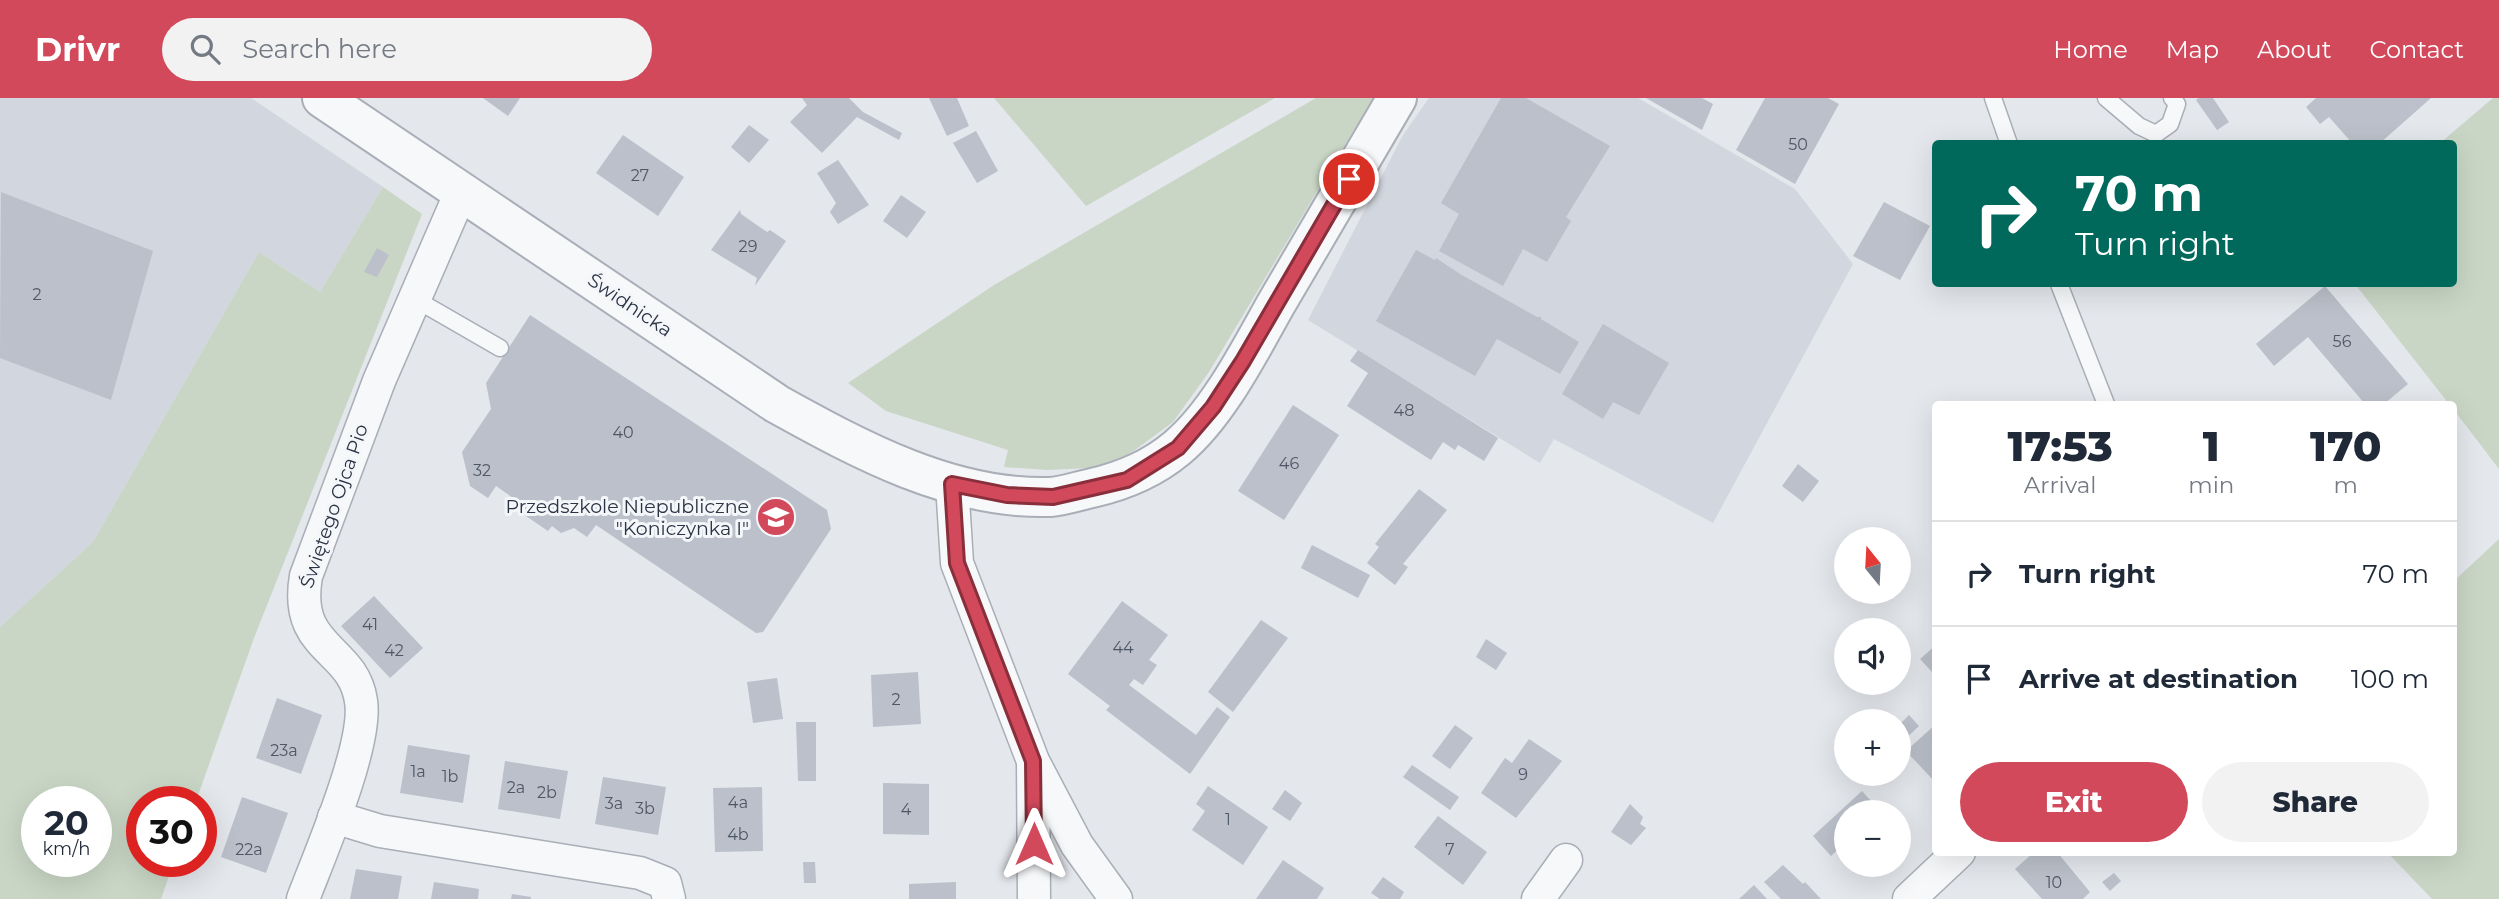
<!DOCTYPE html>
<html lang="en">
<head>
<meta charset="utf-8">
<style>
	:root { --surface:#fff; --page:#f2f2f3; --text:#1f2937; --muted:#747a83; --line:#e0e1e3; --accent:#d1495b }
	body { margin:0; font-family:Montserrat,sans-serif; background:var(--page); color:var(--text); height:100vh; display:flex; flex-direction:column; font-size:26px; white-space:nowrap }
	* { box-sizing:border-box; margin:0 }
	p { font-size:23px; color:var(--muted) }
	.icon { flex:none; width:38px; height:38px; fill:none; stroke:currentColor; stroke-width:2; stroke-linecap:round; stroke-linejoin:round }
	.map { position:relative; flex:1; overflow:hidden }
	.panel { position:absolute; left:1932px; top:303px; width:525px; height:455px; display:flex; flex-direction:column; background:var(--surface); border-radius:7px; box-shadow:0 7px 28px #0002 }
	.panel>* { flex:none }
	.banner { position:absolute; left:1932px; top:42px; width:525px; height:147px; border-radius:7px; box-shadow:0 7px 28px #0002; background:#00695c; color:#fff; overflow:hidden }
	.needle { width:46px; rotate:342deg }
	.tools { position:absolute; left:1834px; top:429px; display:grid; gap:14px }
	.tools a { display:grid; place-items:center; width:77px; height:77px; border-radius:50%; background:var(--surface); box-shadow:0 7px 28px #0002; font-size:35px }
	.speed { position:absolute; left:21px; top:688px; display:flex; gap:14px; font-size:35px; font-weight:700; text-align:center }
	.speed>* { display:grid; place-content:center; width:91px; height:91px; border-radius:50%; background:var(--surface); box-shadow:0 7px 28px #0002; line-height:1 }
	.speed small { font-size:18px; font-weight:400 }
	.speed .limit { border:10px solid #d22; background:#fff; color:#111 }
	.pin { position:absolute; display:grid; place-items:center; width:60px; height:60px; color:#fff; margin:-30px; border:4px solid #fff; border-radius:50%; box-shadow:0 2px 7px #0007 }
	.me { position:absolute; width:77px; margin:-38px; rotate:0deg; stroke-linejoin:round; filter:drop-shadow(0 0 5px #0008) }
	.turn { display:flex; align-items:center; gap:24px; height:147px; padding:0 28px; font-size:32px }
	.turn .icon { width:91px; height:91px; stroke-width:2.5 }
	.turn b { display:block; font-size:49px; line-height:60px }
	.eta { display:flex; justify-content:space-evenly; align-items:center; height:119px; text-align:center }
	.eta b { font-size:42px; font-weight:800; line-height:49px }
	.action { display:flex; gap:14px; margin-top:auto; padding:14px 28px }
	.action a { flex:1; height:80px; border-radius:42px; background:var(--accent); color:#fff; font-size:28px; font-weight:800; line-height:80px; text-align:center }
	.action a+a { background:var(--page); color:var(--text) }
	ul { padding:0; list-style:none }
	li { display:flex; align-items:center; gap:21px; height:105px; padding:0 28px; border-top:2px solid var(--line) }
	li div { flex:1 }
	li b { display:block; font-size:26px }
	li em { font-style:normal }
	header { display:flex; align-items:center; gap:42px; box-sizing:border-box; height:98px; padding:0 35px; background:var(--accent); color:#fff }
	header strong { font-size:33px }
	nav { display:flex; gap:38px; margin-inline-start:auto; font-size:24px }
	.search { width:490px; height:63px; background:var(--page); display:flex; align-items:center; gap:18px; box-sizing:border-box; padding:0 24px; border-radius:38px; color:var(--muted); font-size:26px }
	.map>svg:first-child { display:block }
	.built { fill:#d2d6de }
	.green { fill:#c9d6c5; fill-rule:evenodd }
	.building { fill:#bbc0ca }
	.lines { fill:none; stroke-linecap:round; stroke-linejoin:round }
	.service-casing { stroke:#a9aeb7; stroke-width:19 }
	.minor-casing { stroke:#a9aeb7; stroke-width:35 }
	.tertiary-casing { stroke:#a9aeb7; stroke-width:42 }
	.service { stroke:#f7f8fa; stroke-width:16 }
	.minor { stroke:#f7f8fa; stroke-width:32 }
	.tertiary { stroke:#f7f8fa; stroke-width:38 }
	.route-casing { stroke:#882f3b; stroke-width:18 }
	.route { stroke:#d1495b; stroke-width:12 }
	.labels { text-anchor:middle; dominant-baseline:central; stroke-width:6; stroke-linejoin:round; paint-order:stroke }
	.number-label { font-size:16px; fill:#4f5766 }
	.street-label { font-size:19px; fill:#2b3445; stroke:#f4f6f9 }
	.poi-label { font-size:19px; fill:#2b3445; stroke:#f4f6f9; text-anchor:end }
</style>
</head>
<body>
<header>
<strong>Drivr</strong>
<div class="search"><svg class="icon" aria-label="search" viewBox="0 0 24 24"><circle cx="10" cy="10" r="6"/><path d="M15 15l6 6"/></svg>Search here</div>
<nav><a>Home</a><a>Map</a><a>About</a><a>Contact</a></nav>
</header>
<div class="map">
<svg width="2499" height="801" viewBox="0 0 2499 801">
	<rect width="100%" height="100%" fill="#e4e7ec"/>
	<!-- built -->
	<g class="built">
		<polygon points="0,0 251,0 383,89 320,194 259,154 93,444 0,529"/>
		<polygon points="1429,0 1638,0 1795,91 1853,166 1713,425 1554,341 1540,365 1308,222 1403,37"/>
	</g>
	<!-- green -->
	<g class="green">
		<polygon points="994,0 1275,0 1086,108"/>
		<polygon points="1316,0 1373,0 1209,274 1173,324 1135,352 1113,365 1090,370 1047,372 1004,369 1008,352 886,313 848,285 994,187"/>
		<polygon points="2493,0 2499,0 2499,371 2454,312 2454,306 2449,306 2355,186 2454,186 2454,46 2440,45"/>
		<path d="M383,89L422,116L254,540L196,703L142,704V763H174L161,801H0V529L93,444L259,154L320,194ZM37,704H96V763H37Z"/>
		<polygon points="2499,441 2499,801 2432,801 2387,754 2454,754 2454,483"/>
	</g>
	<!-- building -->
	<g class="building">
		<polygon points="483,0 520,0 508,18"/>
		<polygon points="802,0 849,0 863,14 902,35 899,42 857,19 822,55 790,24 807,7"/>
		<polygon points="929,0 957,0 969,28 947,38"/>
		<polygon points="1501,0 1526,0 1610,48 1566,119 1571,123 1547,164 1523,151 1503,188 1439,153 1459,116 1441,105"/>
		<polygon points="1646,0 1702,0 1713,6 1702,32"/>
		<polygon points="1765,0 1828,0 1839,6 1795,86 1736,52"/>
		<polygon points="2199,0 2213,0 2229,24 2217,32 2196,2"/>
		<polygon points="2316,0 2431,0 2379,46 2353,46 2329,19 2320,26 2306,9"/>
		<polygon points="749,27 769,42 749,65 731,49"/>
		<polygon points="976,33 998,73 977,85 953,45"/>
		<polygon points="623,37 684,79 658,118 596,75"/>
		<polygon points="838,62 869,107 838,126 830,114 836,105 817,75"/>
		<polygon points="1,94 153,153 111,302 0,260"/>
		<polygon points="901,97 926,114 907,140 883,123"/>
		<polygon points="1884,104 1930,128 1900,182 1853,158"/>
		<polygon points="740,112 741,116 767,134 770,132 786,143 755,188 757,180 711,152"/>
		<polygon points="377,150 389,157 377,179 364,174"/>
		<polygon points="1416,152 1435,162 1436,160 1460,176 1537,219 1541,219 1541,221 1579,244 1560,276 1497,241 1475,278 1376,223"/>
		<polygon points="2325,188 2408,286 2384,306 2365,306 2308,239 2274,268 2256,246"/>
		<polygon points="530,217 827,412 831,431 763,534 756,535 596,427 587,439 574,430 561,435 552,428 548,433 520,414 523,407 496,388 488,400 470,388 462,354 491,311 486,285"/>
		<polygon points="1603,226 1669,265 1639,317 1613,304 1603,321 1562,296"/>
		<polygon points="1358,252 1498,340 1484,363 1458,347 1455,352 1443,344 1431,362 1347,308 1368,275 1350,263"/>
		<polygon points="1293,307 1339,337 1284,422 1238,393"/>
		<polygon points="1798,366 1819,383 1803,404 1782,388"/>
		<polygon points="1419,391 1447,412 1403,466 1408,469 1395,487 1367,465 1379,449 1375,446"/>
		<polygon points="1312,447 1370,477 1358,500 1301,470"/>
		<polygon points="374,498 423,550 390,580 341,528"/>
		<polygon points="1122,503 1168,537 1149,562 1157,567 1143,587 1134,581 1129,587 1196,637 1217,609 1230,619 1190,676 1106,612 1110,608 1068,576"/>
		<polygon points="1261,522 1288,540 1233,614 1208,594"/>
		<polygon points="1486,541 1507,555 1496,572 1476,559"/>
		<polygon points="1936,547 1936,571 1932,574 1920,561"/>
		<polygon points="918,574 921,626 873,629 871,577"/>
		<polygon points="777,580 783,621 753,625 747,584"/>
		<polygon points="277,600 322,617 301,676 256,660"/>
		<polygon points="1909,617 1919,628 1900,646 1899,627"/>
		<polygon points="796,624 816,624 816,683 798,683"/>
		<polygon points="1936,626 1936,685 1906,653"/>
		<polygon points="1455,627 1473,640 1450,671 1432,658"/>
		<polygon points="1529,641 1562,663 1516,720 1481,695 1505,660 1512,665"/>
		<polygon points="408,647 470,657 463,705 400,695"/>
		<polygon points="505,663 568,673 560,721 498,711"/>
		<polygon points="1412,667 1459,699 1450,712 1403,679"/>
		<polygon points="603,679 666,689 658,737 595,726"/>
		<polygon points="883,685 929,686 929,737 883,736"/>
		<polygon points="1208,688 1268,729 1243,767 1192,732 1205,713 1196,706"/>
		<polygon points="762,689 763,753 715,754 713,690"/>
		<polygon points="1285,692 1302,705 1290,723 1272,711"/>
		<polygon points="1862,693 1880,713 1882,711 1885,714 1846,714 1846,744 1831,758 1813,738"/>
		<polygon points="242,699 288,715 266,775 221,759"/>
		<polygon points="1630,706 1643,719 1640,726 1646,730 1631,747 1611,734"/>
		<polygon points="1438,718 1487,754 1463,787 1414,749"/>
		<polygon points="1899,729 1910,742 1899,752"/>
		<polygon points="2034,754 2057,754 2090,794 2083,801 2042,801 2015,771"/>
		<polygon points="1283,762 1324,790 1317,801 1256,801"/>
		<polygon points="803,764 815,764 816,785 804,785"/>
		<polygon points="1783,767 1803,786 1805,784 1821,801 1781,801 1764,784"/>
		<polygon points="356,771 402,778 398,801 350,801"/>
		<polygon points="2114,775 2121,783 2110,793 2102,784"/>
		<polygon points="1383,779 1404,794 1400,801 1380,801 1371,795"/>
		<polygon points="434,784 479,791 478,801 431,801"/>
		<polygon points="956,784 956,801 909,801 909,786"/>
		<polygon points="1754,787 1767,801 1739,801"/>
		<polygon points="512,796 531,799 531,801 511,801"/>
	</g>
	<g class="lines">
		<!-- service casing -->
		<g class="service-casing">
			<g id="service">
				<polyline points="1993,0 2009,46"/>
				<polyline points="2106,0 2139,28 2156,36 2170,26 2177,6 2172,0"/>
				<polyline points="2059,186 2106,306"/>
				<polyline points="415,201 500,250"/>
			</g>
		</g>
		<!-- minor casing -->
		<g class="minor-casing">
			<g id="minor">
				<polyline points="952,386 957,465 1033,663 1034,801"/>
				<polyline points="1035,667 1077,747 1116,801"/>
				<polyline points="334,719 380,733 640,775 665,785 669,801"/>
				<path d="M303,801C320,756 368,646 361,603C353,548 293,553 306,478L379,283L461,94"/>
				<polyline points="1538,801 1566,762"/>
				<polyline points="1909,801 1959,754"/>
			</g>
		</g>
		<!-- tertiary casing -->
		<g class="tertiary-casing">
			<path id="tertiary" d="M322,0L777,306C860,352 952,402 1050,399C1064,398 1078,393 1092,390C1123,383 1152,371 1177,350C1218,316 1250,252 1276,206C1316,137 1357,69 1397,0"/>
		</g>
		<!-- service -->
		<use href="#service" class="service"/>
		<!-- minor -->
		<use href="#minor" class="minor"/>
		<!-- tertiary -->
		<use href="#tertiary" class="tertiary"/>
	</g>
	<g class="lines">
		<!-- route casing -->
		<g class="route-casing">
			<polyline id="route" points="1034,746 1033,663 957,465 952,386 1007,397 1053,399 1127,382 1178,350 1213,309 1243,263 1349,81"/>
		</g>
		<!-- route -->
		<use href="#route" class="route"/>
	</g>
	<!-- icons -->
	<defs>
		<g id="school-disc" transform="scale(2.0125)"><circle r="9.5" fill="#d1495b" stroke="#f4f6f9"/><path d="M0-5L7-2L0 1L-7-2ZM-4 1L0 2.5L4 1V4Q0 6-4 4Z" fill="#fff"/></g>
	</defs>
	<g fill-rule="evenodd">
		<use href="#school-disc" x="776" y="419"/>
	</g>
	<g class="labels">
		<!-- number labels -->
		<g class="number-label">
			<text x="1798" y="46">50</text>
			<text x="640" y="77">27</text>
			<text x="748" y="148">29</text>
			<text x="37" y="196">2</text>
			<text x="2342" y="243">56</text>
			<text x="1404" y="312">48</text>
			<text x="623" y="334">40</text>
			<text x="1289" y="365">46</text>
			<text x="482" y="372">32</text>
			<text x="370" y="526">41</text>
			<text x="1123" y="549">44</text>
			<text x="394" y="552">42</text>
			<text x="896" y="601">2</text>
			<text x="284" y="652">23a</text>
			<text x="418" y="673">1a</text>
			<text x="1523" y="676">9</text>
			<text x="450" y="678">1b</text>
			<text x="516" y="689">2a</text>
			<text x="547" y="694">2b</text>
			<text x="738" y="704">4a</text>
			<text x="614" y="705">3a</text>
			<text x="645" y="710">3b</text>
			<text x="906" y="711">4</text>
			<text x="1228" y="721">1</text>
			<text x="738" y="736">4b</text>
			<text x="249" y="751">22a</text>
			<text x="1450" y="751">7</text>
			<text x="2054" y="784">10</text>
		</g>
		<!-- street labels -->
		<g class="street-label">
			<text transform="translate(630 207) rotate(34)">Świdnicka</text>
			<text transform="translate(334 408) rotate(-71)">Świętego Ojca Pio</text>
		</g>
		<!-- poi labels -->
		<g class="poi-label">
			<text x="749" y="408">Przedszkole Niepubliczne<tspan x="749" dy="22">"Koniczynka I"</tspan></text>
		</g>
	</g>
</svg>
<div class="tools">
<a><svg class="needle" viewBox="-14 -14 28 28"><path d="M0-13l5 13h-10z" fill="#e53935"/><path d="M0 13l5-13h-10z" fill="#747a83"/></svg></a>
<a><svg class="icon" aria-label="sound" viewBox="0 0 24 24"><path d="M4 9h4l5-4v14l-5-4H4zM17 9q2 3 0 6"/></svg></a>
<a>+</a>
<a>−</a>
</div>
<div class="speed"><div>20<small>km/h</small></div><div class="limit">30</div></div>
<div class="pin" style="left:1349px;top:81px;background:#d93025"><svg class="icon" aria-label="arrive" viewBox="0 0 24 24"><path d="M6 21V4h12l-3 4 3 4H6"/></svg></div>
<svg class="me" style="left:1034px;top:746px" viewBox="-20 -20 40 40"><path d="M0-17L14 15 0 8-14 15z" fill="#d1495b" stroke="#fff" stroke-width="4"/></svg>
<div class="banner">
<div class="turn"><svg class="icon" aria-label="right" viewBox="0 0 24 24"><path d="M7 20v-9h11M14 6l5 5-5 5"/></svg><div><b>70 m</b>Turn right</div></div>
</div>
<section class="panel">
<div class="eta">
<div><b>17:53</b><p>Arrival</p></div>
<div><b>1</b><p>min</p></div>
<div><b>170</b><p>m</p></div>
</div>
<ul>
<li><svg class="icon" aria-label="right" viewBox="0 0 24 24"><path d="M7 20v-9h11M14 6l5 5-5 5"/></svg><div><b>Turn right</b></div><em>70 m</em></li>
<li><svg class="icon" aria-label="arrive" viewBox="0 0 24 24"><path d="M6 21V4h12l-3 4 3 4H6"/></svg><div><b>Arrive at destination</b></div><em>100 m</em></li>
</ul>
<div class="action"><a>Exit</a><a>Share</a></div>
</section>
</div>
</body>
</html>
